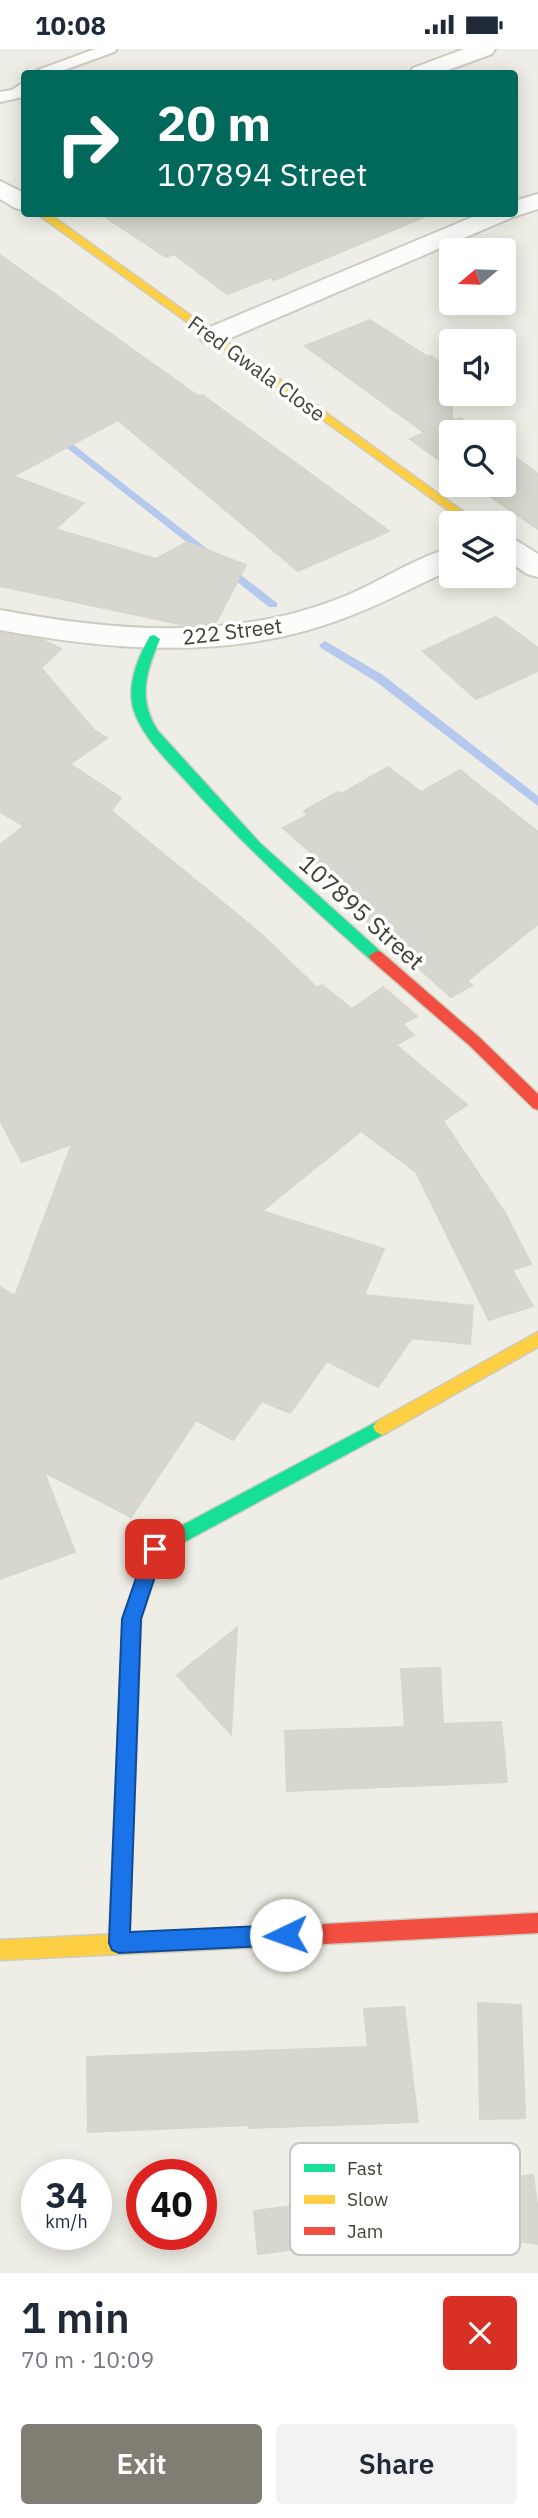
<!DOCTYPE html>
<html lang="en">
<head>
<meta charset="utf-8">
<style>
	:root { --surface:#fff; --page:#f2f2f3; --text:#1f2937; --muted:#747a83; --accent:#807e72 }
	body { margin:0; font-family:"IBM Plex Sans",sans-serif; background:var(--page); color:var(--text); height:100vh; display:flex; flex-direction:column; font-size:26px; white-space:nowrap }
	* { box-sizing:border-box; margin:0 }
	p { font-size:23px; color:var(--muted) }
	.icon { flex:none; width:38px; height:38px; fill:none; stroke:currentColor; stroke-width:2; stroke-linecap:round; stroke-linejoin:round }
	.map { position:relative; height:2224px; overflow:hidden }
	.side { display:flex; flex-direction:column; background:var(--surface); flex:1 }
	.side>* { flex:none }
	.top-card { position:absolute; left:21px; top:21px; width:497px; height:147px; border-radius:7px; box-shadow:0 4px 18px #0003; background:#00695c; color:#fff; overflow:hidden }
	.needle { width:46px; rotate:251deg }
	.buttons { position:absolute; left:439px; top:189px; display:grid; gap:14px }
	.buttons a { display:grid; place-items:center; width:77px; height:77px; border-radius:7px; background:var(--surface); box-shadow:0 4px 18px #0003; font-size:35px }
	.speed { position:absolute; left:21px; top:2110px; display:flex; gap:14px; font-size:35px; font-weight:700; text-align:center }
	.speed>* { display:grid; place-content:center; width:91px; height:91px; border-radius:50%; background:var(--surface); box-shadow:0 4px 18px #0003; line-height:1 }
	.speed small { font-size:18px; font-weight:400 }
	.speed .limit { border:10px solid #d22; background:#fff; color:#111 }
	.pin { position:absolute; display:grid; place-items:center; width:60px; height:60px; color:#fff; margin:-30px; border-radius:14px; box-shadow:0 4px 10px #0006 }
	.me { position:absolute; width:77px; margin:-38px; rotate:267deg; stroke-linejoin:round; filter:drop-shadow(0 0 5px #0008) }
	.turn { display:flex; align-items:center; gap:24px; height:147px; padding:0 21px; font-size:32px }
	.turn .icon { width:91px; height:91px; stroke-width:2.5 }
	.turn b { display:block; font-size:49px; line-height:60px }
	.round { display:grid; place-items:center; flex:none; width:74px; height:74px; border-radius:7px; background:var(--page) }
	.summary { display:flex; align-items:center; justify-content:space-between; height:119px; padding:0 21px }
	h1 { font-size:42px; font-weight:600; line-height:52px }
	.cta { display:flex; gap:14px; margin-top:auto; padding:14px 21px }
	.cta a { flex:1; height:80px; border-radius:7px; background:var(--accent); color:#fff; font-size:28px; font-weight:600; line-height:80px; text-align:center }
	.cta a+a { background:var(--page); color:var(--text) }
	.status { display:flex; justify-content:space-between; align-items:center; height:49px; padding:0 35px; background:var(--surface); direction:ltr }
	.status svg { height:19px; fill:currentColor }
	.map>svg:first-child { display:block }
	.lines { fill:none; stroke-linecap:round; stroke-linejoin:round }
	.stream { fill:#b5c8ee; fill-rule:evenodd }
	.building { fill:#d8d7cf; stroke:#d7d6cc; stroke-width:2 }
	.lane-casing { stroke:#ccccc4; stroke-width:4 }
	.street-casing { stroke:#ccccc4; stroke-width:4 }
	.fast-casing { stroke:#ccccbc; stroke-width:3 }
	.slow-casing { stroke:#ccccbc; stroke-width:3 }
	.jam-casing { stroke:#ccccbc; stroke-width:3 }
	.lane { fill:#fcfcfb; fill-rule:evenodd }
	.street { fill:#fcfcfb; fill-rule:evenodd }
	.fast { fill:#16e098; fill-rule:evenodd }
	.slow { fill:#ffcf43; fill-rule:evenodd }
	.jam { fill:#f24e42; fill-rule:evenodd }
	.route { fill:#1a73e8; stroke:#114b97; stroke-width:2 }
	.labels { text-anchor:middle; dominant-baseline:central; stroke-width:7; stroke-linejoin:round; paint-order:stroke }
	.far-street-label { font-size:21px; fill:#444233; stroke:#fff }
	.street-label { font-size:24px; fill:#444233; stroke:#fff }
	.key { fill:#fff; stroke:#c7c6c2; stroke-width:2 }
	.key-label { font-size:19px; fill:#444233 }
</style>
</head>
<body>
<div class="status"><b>10:08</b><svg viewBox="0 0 49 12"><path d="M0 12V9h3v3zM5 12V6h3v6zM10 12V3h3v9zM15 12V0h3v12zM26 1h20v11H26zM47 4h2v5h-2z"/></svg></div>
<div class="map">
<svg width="538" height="2224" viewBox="0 0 538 2224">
	<rect width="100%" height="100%" fill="#eeeee6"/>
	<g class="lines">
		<!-- stream -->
		<g class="stream">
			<polygon points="57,383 277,554 277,558 269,558 53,388 52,386"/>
			<polygon points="325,592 383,626 538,747 538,757 375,632 321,599 319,596"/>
		</g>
	</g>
	<!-- building -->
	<g class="building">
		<polygon points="99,164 431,164 431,165 274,231 271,228 227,245 174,205 166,208"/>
		<polygon points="0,206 198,347 202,346 389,482 298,522 118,371 13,427 84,454 55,480 156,510 187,493 246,516 215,575 184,576 0,537"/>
		<polygon points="370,271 428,308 431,307 452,324 452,372 460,369 481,383 452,383 452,420 410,390 425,384 305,297"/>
		<polygon points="504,400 538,425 538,480 473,436 504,436"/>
		<polygon points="496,568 538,599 538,622 476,650 423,602"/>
		<polygon points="0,584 43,591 61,600 41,619 94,681 107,689 70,715 121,749 111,762 261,885 317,939 322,936 352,960 383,938 417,967 402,975 414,986 396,996 467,1056 443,1072 505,1164 531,1215 512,1221 533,1257 489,1271 416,1123 361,1082 262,1162 384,1200 364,1246 473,1257 470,1295 412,1289 378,1338 327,1312 290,1364 262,1352 233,1391 196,1371 131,1468 44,1423 75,1503 0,1530 0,1238 15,1247 72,1095 22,1113 0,1071 0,796 24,777 0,763"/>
		<polygon points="388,718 421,743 460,721 538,783 538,875 467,932 472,936 451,948 347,855 350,852 311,811 317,809 283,779 308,766 304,762 338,743 341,745"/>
		<polygon points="237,1579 231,1685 177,1626"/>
		<polygon points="440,1619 443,1675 501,1673 507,1733 287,1742 285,1682 405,1678 401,1620"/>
		<polygon points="478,1954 521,1956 525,2069 480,2070"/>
		<polygon points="404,1958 418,2073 249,2079 249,2076 88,2083 87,2008 368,1998 364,1960"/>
		<polygon points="533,2126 538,2164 538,2195 483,2187 481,2133"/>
		<polygon points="425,2140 431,2182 258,2205 254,2162"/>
	</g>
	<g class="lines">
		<!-- lane casing -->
		<g class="lane-casing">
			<g id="lane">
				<polygon points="95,0 117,0 114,3 56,24 35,24 38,21"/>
				<polygon points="24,33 23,48 0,53 0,43 12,41"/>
			</g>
		</g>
		<!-- street casing -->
		<g class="street-casing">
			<g id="street">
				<polygon points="464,0 495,0 492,5 440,24 410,24 413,19"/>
				<polygon points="0,132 24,144 24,161 15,159 0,150"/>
				<polygon points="538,145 538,160 513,168 221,293 212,295 203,293 199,287 203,281 482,164 514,164 514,152"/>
				<polygon points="504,487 514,490 538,505 538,528 527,525 504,509"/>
				<path d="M452,499V520C407,541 363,565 315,579C212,610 104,600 0,581V561C112,582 227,592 335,551C375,537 411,509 452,499Z"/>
			</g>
		</g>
		<!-- fast casing -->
		<g class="fast-casing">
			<g id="fast">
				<path d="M154,586L160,590C146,623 137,650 158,682L260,794L381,903L383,907L381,911H371C306,854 243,796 186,732C166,710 142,688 133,659C127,635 138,608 150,587Z"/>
				<polygon points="382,1370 388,1373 391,1378 388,1383 162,1505 141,1570 129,1893 126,1900 119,1903 112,1900 109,1893 123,1570 149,1494"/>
			</g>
		</g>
		<!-- slow casing -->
		<g class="slow-casing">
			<g id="slow">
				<polygon points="36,164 48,164 479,474 466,474"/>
				<polygon points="538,1283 538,1298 388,1383 382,1386 376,1383 373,1378 376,1373"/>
				<polygon points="324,1875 331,1878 334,1885 331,1892 324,1895 0,1911 0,1891"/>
			</g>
		</g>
		<!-- jam casing -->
		<g class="jam-casing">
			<g id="jam">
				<polygon points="376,902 381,903 479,988 538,1045 538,1061 533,1059 469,996 371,911 369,907"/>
				<polygon points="538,1864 538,1884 324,1895 317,1892 314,1885 317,1878 324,1875"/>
			</g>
		</g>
		<!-- lane -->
		<use href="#lane" class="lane"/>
		<!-- street -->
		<use href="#street" class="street"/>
		<!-- fast -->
		<use href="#fast" class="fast"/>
		<!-- slow -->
		<use href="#slow" class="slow"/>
		<!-- jam -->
		<use href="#jam" class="jam"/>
	</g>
	<!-- route -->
	<polygon class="route" points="155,1492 161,1494 164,1500 141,1570 130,1883 286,1876 294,1879 297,1886 294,1893 286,1896 119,1904 112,1901 109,1894 122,1570 146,1500 148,1494"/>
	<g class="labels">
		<!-- far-street labels -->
		<g class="far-street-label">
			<text transform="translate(257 319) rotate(36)">Fred Gwala Close</text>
			<text transform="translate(232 582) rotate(-7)">222 Street</text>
		</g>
		<!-- street labels -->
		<g class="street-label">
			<text transform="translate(362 863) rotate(42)">107895 Street</text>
		</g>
	</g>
	<!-- legend -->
	<rect x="290" y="2094" width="230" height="112" rx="10" class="key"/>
	<rect x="304" y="2115" width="31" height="8" fill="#16e098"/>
	<rect x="304" y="2146" width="31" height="9" fill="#ffcf43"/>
	<rect x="304" y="2178" width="31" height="8" fill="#f24e42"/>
	<g class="key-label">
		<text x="347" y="2126">Fast</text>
		<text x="347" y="2157">Slow</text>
		<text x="347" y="2189">Jam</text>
	</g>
</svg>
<div class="buttons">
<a><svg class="needle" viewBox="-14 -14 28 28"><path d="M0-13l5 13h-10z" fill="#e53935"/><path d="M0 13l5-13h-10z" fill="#747a83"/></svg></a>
<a><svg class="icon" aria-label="sound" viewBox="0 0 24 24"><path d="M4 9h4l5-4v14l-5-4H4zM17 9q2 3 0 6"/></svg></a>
<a><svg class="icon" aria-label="search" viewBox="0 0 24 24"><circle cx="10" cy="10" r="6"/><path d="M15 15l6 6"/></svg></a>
<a><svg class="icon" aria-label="layers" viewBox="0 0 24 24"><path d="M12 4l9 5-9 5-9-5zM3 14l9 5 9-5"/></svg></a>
</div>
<div class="speed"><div>34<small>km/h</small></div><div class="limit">40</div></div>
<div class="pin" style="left:155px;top:1500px;background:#d93025"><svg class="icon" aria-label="arrive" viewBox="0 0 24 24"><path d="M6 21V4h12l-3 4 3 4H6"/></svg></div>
<svg class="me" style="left:286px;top:1886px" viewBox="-20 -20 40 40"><circle r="19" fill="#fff"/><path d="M0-13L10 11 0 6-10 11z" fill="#1a73e8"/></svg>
<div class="top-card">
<div class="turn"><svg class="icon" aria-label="right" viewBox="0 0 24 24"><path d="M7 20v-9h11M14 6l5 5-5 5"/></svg><div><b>20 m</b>107894 Street</div></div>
</div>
</div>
<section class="side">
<div class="summary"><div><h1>1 min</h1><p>70 m · 10:09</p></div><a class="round" style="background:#d93025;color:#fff"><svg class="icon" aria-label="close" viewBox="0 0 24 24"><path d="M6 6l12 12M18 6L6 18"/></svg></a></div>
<div class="cta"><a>Exit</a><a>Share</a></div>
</section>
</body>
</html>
